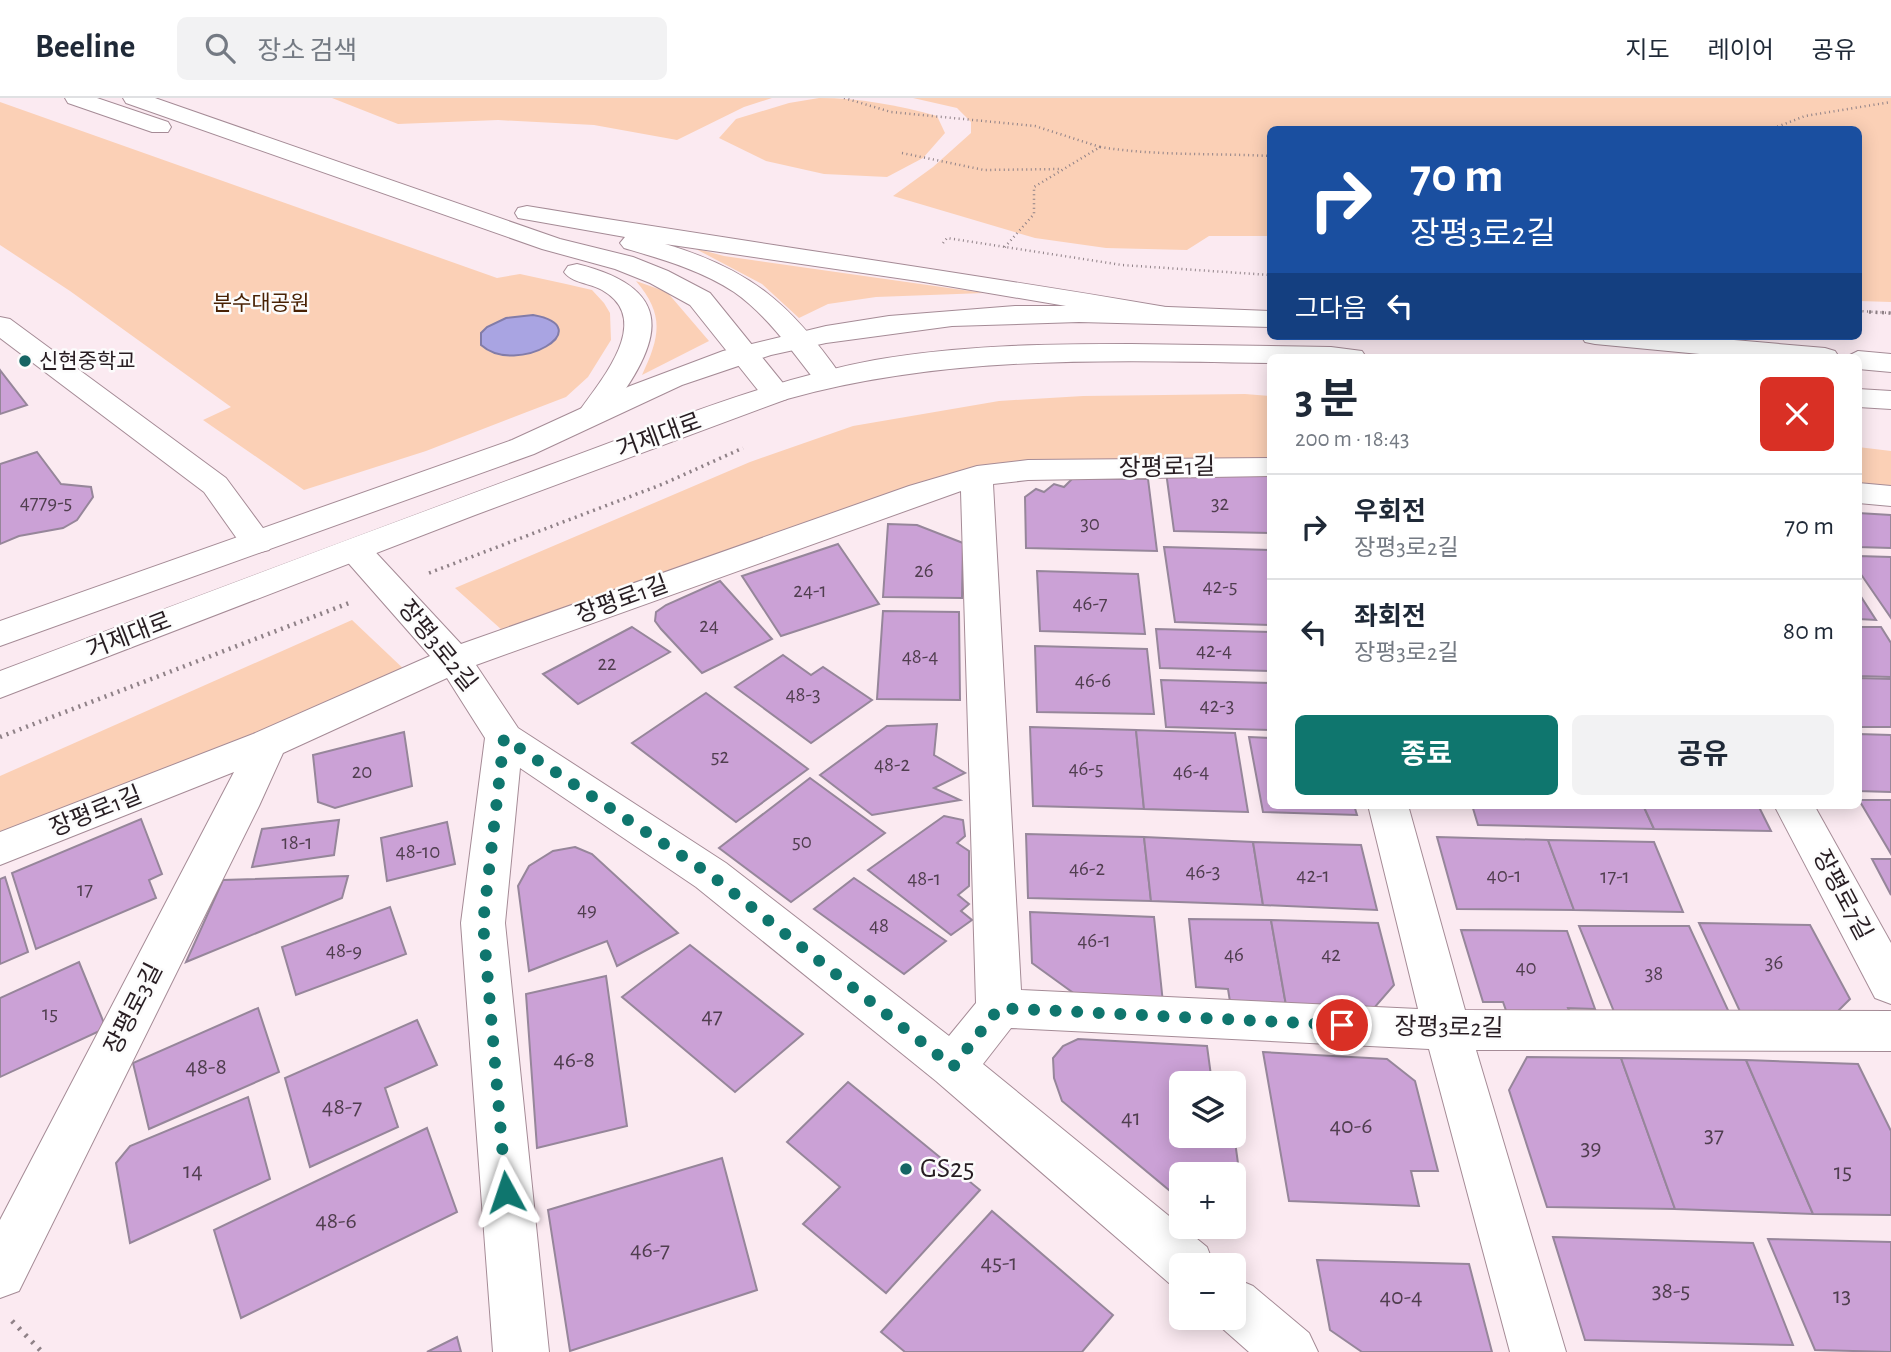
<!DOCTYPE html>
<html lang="ko">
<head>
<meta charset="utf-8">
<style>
	:root { --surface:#fff; --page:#f2f2f3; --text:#1f2937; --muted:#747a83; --line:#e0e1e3; --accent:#0f766e }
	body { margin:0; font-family:"Alegreya Sans","Noto Sans KR",sans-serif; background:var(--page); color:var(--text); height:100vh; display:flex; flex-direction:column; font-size:26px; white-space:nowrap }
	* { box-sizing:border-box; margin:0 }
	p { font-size:23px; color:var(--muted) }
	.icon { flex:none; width:38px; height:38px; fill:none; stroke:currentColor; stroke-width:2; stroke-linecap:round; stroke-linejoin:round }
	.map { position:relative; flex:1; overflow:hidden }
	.side { position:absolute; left:1267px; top:256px; width:595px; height:455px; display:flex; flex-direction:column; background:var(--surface); border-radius:10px; box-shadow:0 4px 18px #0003 }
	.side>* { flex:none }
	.banner { position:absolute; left:1267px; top:28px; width:595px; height:214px; border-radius:10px; box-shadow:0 4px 18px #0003; background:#1a4fa0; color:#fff; overflow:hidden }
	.tools { position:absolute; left:1169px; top:973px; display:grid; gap:14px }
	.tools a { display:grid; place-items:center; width:77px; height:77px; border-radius:10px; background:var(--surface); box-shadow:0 4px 18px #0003; font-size:35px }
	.pin { position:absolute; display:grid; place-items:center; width:60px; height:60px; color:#fff; margin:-30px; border:4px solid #fff; border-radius:50%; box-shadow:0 2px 7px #0007 }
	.me { position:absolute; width:77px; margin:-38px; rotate:355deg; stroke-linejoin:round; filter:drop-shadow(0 0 5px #0008) }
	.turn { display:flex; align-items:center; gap:24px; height:147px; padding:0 28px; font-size:32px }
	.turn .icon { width:91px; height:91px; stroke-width:2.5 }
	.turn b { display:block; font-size:49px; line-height:60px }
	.then { display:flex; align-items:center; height:66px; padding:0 28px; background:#0003; gap:14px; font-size:26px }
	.round { display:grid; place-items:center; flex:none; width:74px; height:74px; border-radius:10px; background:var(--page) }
	.summary { display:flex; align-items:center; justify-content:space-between; height:119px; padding:0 28px }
	h1 { font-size:42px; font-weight:700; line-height:52px }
	.cta { display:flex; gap:14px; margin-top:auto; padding:14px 28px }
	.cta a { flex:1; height:80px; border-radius:10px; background:var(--accent); color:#fff; font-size:28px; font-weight:700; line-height:80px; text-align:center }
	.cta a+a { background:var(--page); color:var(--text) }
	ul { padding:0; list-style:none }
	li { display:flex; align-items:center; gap:21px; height:105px; padding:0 28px; border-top:2px solid var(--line) }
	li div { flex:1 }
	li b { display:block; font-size:26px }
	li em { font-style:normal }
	header { display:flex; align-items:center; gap:42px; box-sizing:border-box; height:98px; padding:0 35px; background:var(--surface); border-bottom:2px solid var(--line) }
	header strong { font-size:33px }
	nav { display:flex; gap:38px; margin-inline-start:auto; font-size:24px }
	.search { width:490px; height:63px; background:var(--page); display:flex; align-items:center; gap:18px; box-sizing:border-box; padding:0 24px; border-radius:10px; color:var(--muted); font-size:26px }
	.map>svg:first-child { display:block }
	.green { fill:#fbd0b6 }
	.water { fill:#a9a4e2; stroke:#827ca8; stroke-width:2 }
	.building { fill:#cba1d6; stroke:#96869a; stroke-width:2 }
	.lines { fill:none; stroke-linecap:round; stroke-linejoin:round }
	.minor-casing { stroke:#a58b96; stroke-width:2 }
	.tertiary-casing { stroke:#a58b96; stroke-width:2 }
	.secondary-casing { stroke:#a58b96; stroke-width:2 }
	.path-far3 { stroke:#8f8187; stroke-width:2.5; stroke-dasharray:1 3.5; stroke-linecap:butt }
	.path-far2 { stroke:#8f8187; stroke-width:3.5; stroke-dasharray:2 4.5; stroke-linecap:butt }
	.path-far1 { stroke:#8f8187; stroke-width:4.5; stroke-dasharray:2 5; stroke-linecap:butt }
	.path { stroke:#8f8187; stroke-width:5; stroke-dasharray:2.5 7; stroke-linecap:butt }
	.minor { fill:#fff; fill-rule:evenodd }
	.tertiary { fill:#fff; fill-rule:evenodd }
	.secondary { fill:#fff; fill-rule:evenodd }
	.route { stroke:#0f766e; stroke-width:12; stroke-dasharray:0 21.6 }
	.poi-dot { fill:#166564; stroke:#fcfcfc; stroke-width:2.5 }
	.labels { text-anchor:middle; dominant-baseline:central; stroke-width:5; stroke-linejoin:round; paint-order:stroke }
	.far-park-label { font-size:21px; fill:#492204; stroke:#fcfcfc }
	.far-poi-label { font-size:21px; fill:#271d22; stroke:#fcfcfc; text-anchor:start }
	.number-label { font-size:21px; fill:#503e4f }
	.street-label { font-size:24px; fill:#271d22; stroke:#fcfcfc }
	.near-number-label { font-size:24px; fill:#503e4f }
	.near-poi-label { font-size:28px; fill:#271d22; stroke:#fcfcfc; text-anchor:start }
</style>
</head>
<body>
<header>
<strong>Beeline</strong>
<div class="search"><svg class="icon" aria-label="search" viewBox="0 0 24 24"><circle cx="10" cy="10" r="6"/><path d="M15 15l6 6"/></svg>장소 검색</div>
<nav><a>지도</a><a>레이어</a><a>공유</a></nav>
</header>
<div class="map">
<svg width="1891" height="1254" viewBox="0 0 1891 1254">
	<rect width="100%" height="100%" fill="#fbeaf1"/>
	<!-- green -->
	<g class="green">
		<polygon points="332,0 772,0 744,9 677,42 594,27 498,22 398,26"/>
		<path d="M819,0C860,0 897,7 937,18L945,35L923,60L887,79L824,76L766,63L719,40L736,21L789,5Z"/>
		<polygon points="913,0 1891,0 1891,204 1859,203 1858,32 1270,32 1270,138 1209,138 1187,152 1106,150 1035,140 893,98 933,69 971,35 971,24 957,10"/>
		<polygon points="0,4 497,180 520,176 566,186 592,192 604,205 610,215 611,242 588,279 566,299 426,353 304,392 203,322 231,309 70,193 0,147"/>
		<polygon points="694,150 724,158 984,195 876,199 828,206 799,220 762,186"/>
		<path d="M636,183L667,194L709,243L642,277C660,239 665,217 636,183Z"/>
		<polygon points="1245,296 1270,298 1270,369 1028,372 977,378 512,541 455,490 750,364 853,328 999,303 1083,298"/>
		<polygon points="1858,349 1891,353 1891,398 1859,395"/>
		<polygon points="352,522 408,575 0,751 0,678"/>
	</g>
	<!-- water -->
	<path class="water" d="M533,217C601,229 517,279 481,247V235L487,229L506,220Z"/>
	<!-- building -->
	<g class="building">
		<polygon points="0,272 27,307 0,316"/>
		<polygon points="37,354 61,386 91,389 93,399 77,422 63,430 19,438 0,446 0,366"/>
		<polygon points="1166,374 1270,377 1270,435 1174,433"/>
		<polygon points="1073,380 1148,381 1157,453 1026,450 1025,399 1036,391 1044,394 1054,386 1064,389"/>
		<polygon points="1858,415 1891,417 1891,450 1858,449"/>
		<polygon points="888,426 917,427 963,445 962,500 883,499"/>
		<polygon points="838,446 879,506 781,538 742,478"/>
		<polygon points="1164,449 1270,452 1270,527 1175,524"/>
		<polygon points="1858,458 1891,459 1891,520 1858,472"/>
		<polygon points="1037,473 1138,476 1145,536 1040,533"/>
		<polygon points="720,483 772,541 702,575 661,531 655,523 656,514 666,507"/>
		<polygon points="1858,494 1876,522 1858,521"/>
		<polygon points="883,513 959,514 960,602 877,601"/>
		<polygon points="632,529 670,554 578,606 543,576"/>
		<polygon points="1858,529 1881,529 1891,545 1891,579 1858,578"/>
		<polygon points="1156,531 1270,534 1270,573 1160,570"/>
		<polygon points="1035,548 1147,551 1154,616 1037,614"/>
		<polygon points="783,557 811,577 823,569 872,602 811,645 735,589"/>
		<polygon points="1858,580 1891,581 1891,629 1858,629"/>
		<polygon points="1161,582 1270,585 1270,632 1166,629"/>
		<polygon points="706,595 808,671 736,724 632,645"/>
		<polygon points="937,626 934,657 965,675 934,690 960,702 872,717 820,677 887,628"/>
		<polygon points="1030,629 1136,632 1144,711 1033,708"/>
		<polygon points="1136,632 1235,635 1248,714 1144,711"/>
		<polygon points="404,634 412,688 335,710 318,704 313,657"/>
		<polygon points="1858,636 1891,637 1891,694 1858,693"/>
		<polygon points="1249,639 1270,640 1270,707 1354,707 1357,717 1263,714"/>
		<polygon points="810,680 885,735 791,804 719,750"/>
		<polygon points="1859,702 1891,702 1891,756"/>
		<polygon points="1472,707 1643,707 1654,731 1478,727"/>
		<polygon points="1643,707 1758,707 1771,733 1654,731"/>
		<polygon points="944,718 963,722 965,738 957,745 969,753 969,788 958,797 969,806 961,813 972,822 951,837 868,772"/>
		<polygon points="141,721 162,776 149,782 156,800 36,851 12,775"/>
		<polygon points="339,722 334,757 252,769 262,731"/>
		<polygon points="447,724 455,766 387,783 381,740"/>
		<polygon points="1026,736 1144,739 1151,803 1028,800"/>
		<polygon points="1144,739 1253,744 1263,807 1151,803"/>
		<polygon points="1437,739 1548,742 1574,812 1457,811"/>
		<polygon points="1548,742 1654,744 1683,814 1574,812"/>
		<polygon points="1253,744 1361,747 1377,812 1263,807"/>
		<polygon points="575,749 592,756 678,835 617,868 607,843 529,873 518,788 529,768 553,753"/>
		<polygon points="1872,761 1891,761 1891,797"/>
		<polygon points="348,778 342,800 186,864 223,782"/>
		<polygon points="5,779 28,854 0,866 0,781"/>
		<polygon points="854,780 946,843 904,876 814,811"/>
		<polygon points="390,809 406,856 296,897 282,849"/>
		<polygon points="1030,814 1154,819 1163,905 1079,899 1032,865"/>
		<polygon points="1189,821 1271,822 1287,913 1231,910 1228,891 1196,889"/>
		<polygon points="1271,822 1378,825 1394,887 1368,917 1287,913"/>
		<polygon points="1699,825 1810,827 1850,901 1827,924 1744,922"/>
		<polygon points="1579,828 1689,828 1733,923 1617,921"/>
		<polygon points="1461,832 1567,833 1595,911 1568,910 1573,922 1509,921 1503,904 1483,904"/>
		<polygon points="690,847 803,936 735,994 622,899"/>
		<polygon points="79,864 106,930 0,979 0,900"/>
		<polygon points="606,878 627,1028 537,1050 526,896"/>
		<polygon points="258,910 279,974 149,1031 133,965"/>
		<polygon points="417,922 437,967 385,990 398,1029 310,1069 285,980"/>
		<polygon points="1078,941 1207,948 1212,985 1181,985 1181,1038 1234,1036 1240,1080 1234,1087 1234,1076 1181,1076 1181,1102 1062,1003 1054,980 1053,960 1063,948"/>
		<polygon points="1263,954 1387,961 1415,983 1438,1073 1411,1073 1419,1108 1289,1103"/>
		<polygon points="1527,959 1621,960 1675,1111 1547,1109 1509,992"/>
		<polygon points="1621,960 1746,962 1813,1116 1675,1111"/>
		<polygon points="1746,962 1858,966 1891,1033 1891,1117 1813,1116"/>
		<polygon points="848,984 980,1092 886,1195 803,1126 840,1089 787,1044"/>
		<polygon points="248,999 270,1081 130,1145 116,1065 130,1048"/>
		<polygon points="427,1030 457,1114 241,1220 214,1132"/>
		<polygon points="722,1060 757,1192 570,1253 548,1112"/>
		<polygon points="992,1113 1113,1217 1082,1254 905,1254 881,1234"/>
		<polygon points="1553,1139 1753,1145 1793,1247 1585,1242"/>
		<polygon points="1768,1141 1891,1144 1891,1254 1815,1252"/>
		<polygon points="1317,1162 1469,1166 1492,1254 1362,1254 1330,1232"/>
		<polygon points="457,1239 461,1254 427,1254"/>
	</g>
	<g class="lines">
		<!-- minor casing -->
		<g class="minor-casing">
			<g id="minor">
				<polygon points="0,219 10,221 226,380 274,445 269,452 257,455 245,452 204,394 0,240"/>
				<path d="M1270,360V378L1028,382L993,386L1021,892L1418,911L1368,707H1408L1465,912L1891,913V953L1476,952L1566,1254H1510L1429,951L1011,930L983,966L1207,1149L1214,1167H1181V1189L1169,1185L936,983L696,789L520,670L505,825L549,1254H493L461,825L485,640L447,580L283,655L259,708L19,1193L0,1200V1122L234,674L0,767V734L253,636L430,558L343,459L338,452L343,445L355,442L367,445L461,546L909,388L977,368L1028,362ZM961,393L976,905L949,938L726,765L518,630L476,567Z"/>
				<polygon points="1858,385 1891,388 1891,408 1858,405"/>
				<polygon points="1774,707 1814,707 1891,845 1891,906 1875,900"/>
				<polygon points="1234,1180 1253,1188 1309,1235 1318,1254 1249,1254 1215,1224 1213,1220 1234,1220"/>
			</g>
		</g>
		<!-- tertiary casing -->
		<g class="tertiary-casing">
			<g id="tertiary">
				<polygon points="65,0 97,0 168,24 171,29 168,34 152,34 68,5"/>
				<polygon points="123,0 155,0 560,141 633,159 668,173 710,195 791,295 787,301 776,304 765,301 690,207 650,185 615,171 542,151 126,5"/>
				<path d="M527,108C738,143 949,172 1160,208L1170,210L1174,216L1170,222L1160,224L918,183L665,146C750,171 791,206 842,279L837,285L827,288L817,285C792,253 767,217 734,194C701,172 661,161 624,150L620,145L625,139L518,120L515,115L518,110Z"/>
				<path d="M577,166C687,193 657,252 604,321L593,324L582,321L578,315C600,283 655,222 602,192C590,185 572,185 564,174L568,168Z"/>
			</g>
		</g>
		<!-- secondary casing -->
		<g class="secondary-casing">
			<g id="secondary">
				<polygon points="1015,208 1143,208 1270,213 1270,229 1079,224 952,228 826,245 771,257 682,287 534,356 0,548 0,523 512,342 630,288 723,253 826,228 889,218"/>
				<polygon points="1581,238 1688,238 1825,250 1835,253 1839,259 1731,259 1595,246 1585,244"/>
				<path d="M1131,246L1331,249L1362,253L1366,259H1270V265C1107,262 945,257 787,301L475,417L0,600V573C182,504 364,435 547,368C655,329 762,283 875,262C960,247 1045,246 1131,246Z"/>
				<polygon points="1858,253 1891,256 1891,274 1858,271 1858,259 1846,259"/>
				<polygon points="1858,291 1891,293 1891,311 1858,309"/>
			</g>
		</g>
		<!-- path-far3 -->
		<g class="path-far3">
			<polyline points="844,0 891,14 1035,28 1100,49 1034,89 1034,116 1004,150"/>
			<polyline points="1769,32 1805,18 1891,4"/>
			<path d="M1100,49C1156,58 1213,55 1270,58"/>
			<polyline points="902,55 984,72 1062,71"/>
			<polyline points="943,145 947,140 1122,167 1270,177"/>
			<polyline points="1858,213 1891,215"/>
		</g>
		<!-- path-far2 -->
		<g class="path-far2">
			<polyline points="1869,214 1891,215"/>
			<polyline points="429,475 663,386 743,350"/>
		</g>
		<!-- path-far1 -->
		<polyline class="path-far1" points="0,639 349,505"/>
		<!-- path -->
		<polyline class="path" points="12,1223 42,1254"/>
		<!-- minor -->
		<use href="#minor" class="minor"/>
		<!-- tertiary -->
		<use href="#tertiary" class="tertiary"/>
		<!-- secondary -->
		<use href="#secondary" class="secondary"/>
	</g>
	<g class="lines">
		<!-- route -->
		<polyline class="route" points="506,1094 483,825 504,640 711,777 953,969 999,910 1342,927"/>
	</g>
	<!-- markers -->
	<g class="poi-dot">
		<circle cx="25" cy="263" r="7"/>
		<circle cx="906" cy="1071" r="7"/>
	</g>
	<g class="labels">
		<!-- far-park labels -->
		<g class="far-park-label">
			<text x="261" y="205">분수대공원</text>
		</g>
		<!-- far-poi labels -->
		<g class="far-poi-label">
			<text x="39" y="263">신현중학교</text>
		</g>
		<!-- number labels -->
		<g class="number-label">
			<text x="46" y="404">4779-5</text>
			<text x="1220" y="405">32</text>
			<text x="1090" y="425">30</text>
			<text x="924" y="472">26</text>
			<text x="1220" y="488">42-5</text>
			<text x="810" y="492">24-1</text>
			<text x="1090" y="505">46-7</text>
			<text x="709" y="527">24</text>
			<text x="1214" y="552">42-4</text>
			<text x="920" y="558">48-4</text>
			<text x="607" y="565">22</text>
			<text x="1093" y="582">46-6</text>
			<text x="803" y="596">48-3</text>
			<text x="1217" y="607">42-3</text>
			<text x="720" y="658">52</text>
			<text x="892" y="666">48-2</text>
			<text x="1086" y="670">46-5</text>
			<text x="362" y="673">20</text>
			<text x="1191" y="673">46-4</text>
			<text x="802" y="743">50</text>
			<text x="297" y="744">18-1</text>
			<text x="418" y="753">48-10</text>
			<text x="1087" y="770">46-2</text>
			<text x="1203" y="773">46-3</text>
			<text x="1313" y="777">42-1</text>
			<text x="1504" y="777">40-1</text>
			<text x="1615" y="778">17-1</text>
			<text x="924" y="780">48-1</text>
			<text x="85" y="791">17</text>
			<text x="587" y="811">49</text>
			<text x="879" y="827">48</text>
			<text x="1094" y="842">46-1</text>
			<text x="344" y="852">48-9</text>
			<text x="1234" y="856">46</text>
			<text x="1331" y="856">42</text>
			<text x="1774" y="864">36</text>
			<text x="1526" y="869">40</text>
			<text x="1654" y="875">38</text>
			<text x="50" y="915">15</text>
		</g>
		<!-- street labels -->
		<g class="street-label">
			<text transform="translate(659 338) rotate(-20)">거제대로</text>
			<text transform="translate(1167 370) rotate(-1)">장평로1길</text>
			<text transform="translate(622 502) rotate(-20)">장평로1길</text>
			<text transform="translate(129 538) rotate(-21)">거제대로</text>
			<text transform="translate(437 548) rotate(51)">장평3로2길</text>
			<text transform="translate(96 714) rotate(-22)">장평로1길</text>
			<text transform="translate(1842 797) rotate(62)">장평로7길</text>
			<text transform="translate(134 911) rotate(-63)">장평로3길</text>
			<text transform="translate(1449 930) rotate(1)">장평3로2길</text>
		</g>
		<!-- near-number labels -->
		<g class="near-number-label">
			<text x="712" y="918">47</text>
			<text x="574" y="962">46-8</text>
			<text x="206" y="969">48-8</text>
			<text x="342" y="1009">48-7</text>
			<text x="1131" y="1020">41</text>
			<text x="1351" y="1028">40-6</text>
			<text x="1714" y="1037">37</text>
			<text x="1591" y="1050">39</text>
			<text x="193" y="1073">14</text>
			<text x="1843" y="1074">15</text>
			<text x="336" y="1123">48-6</text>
			<text x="650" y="1152">46-7</text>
			<text x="999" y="1165">45-1</text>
			<text x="1671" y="1193">38-5</text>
			<text x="1842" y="1198">13</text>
			<text x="1401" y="1199">40-4</text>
		</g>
		<!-- near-poi labels -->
		<g class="near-poi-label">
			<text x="920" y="1071">GS25</text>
		</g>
	</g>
</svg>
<div class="tools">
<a><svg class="icon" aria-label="layers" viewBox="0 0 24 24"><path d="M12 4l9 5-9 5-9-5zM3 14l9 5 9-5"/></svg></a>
<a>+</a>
<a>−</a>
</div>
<div class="pin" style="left:1342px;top:927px;background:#d93025"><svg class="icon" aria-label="arrive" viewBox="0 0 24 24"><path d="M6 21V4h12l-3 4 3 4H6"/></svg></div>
<svg class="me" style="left:506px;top:1094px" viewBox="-20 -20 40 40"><path d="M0-17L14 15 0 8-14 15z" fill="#0f766e" stroke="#fff" stroke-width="4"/></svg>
<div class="banner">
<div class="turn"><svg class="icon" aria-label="right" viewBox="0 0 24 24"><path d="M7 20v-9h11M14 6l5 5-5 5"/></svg><div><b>70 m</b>장평3로2길</div></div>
<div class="then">그다음<svg class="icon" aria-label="left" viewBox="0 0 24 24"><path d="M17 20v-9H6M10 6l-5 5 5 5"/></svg></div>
</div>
<section class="side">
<div class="summary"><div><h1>3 분</h1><p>200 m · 18:43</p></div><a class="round" style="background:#d93025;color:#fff"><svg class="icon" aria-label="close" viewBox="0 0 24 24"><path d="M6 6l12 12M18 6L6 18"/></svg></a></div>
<ul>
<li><svg class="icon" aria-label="right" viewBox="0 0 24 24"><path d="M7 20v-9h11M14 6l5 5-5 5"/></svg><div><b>우회전</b><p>장평3로2길</p></div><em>70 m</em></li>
<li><svg class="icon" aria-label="left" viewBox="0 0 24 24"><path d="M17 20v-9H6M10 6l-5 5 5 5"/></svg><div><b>좌회전</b><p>장평3로2길</p></div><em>80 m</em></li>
</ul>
<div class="cta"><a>종료</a><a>공유</a></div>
</section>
</div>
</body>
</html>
